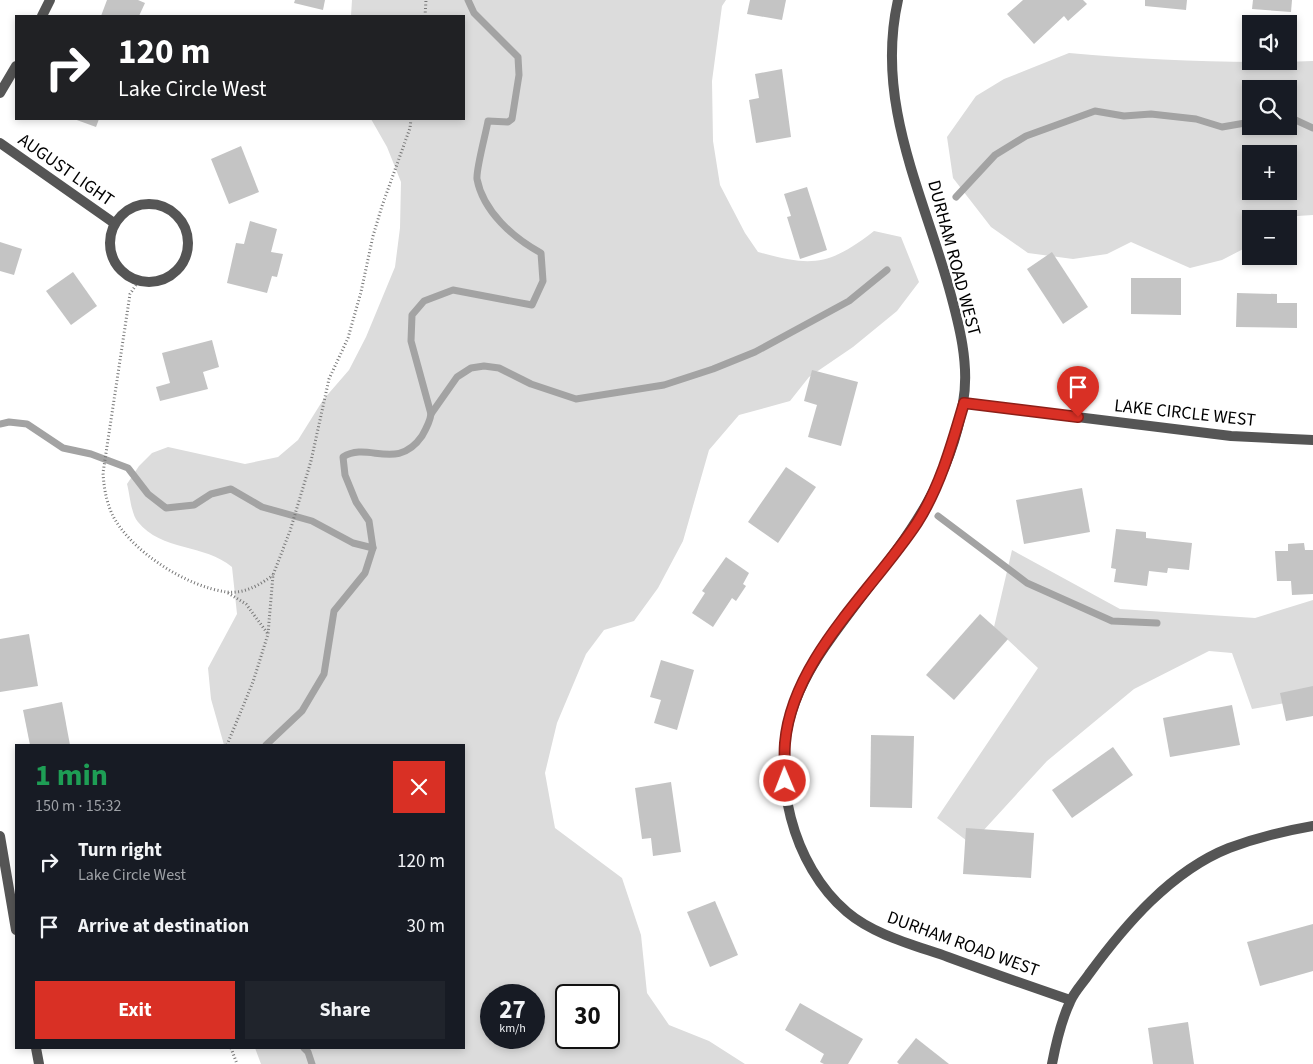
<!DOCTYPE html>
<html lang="en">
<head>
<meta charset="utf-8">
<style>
	:root { --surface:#171b24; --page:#20242c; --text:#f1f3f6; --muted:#9ea1a6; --accent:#d93025 }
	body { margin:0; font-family:"Source Sans 3",sans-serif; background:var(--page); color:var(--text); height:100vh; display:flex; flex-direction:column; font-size:19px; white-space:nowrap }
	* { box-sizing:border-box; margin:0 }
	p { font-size:16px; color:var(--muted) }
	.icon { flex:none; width:28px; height:28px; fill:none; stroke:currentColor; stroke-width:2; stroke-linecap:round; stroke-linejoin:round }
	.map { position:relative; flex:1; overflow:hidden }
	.drawer { position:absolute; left:15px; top:744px; width:450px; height:305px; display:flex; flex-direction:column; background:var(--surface); border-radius:0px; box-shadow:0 2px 8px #0003 }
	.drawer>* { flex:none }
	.hud { position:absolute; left:15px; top:15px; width:450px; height:105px; border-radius:0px; box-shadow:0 2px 8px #0003; background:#202124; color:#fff; overflow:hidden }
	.buttons { position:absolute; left:1242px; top:15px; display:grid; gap:10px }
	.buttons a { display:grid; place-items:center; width:55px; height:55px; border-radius:0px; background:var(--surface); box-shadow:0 2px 8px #0003; font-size:25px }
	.speed { position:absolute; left:480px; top:984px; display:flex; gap:10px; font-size:25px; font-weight:700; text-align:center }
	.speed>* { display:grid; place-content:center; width:65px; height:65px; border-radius:50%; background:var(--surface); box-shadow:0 2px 8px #0003; line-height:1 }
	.speed small { font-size:12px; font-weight:400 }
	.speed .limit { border:2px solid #111; border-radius:8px; background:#fff; color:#111 }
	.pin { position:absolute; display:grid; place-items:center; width:42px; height:42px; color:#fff; margin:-51px -21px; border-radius:50% 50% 50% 0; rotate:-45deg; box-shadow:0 0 5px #0007 }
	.pin .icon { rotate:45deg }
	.me { position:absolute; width:55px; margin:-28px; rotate:359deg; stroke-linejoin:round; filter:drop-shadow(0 0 4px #0008) }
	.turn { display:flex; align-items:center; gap:18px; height:105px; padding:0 20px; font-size:22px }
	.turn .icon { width:65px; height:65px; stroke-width:2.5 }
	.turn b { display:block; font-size:35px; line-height:42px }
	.round { display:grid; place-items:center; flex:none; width:52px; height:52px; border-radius:0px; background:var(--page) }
	.headline { display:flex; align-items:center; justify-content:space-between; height:85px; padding:0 20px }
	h1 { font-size:30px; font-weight:700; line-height:38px; color:#1e9e55 }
	.action { display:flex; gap:10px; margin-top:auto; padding:10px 20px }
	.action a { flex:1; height:58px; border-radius:0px; background:var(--accent); color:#fff; font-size:20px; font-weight:700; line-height:58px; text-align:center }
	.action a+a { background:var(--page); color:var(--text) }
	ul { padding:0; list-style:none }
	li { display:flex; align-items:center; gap:15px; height:65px; padding:0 20px }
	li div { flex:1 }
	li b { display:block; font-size:19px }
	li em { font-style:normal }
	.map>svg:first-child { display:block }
	.green { fill:#dcdcdc; fill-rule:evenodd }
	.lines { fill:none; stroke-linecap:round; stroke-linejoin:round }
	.stream { stroke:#a3a3a3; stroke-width:7 }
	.building { fill:#c4c4c4 }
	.path { stroke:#777; stroke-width:3; stroke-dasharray:1 2.5; stroke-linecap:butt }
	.street { stroke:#555; stroke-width:10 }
	.route-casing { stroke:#8d1f18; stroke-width:12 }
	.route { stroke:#d93025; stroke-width:9 }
	.labels { text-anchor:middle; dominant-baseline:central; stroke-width:4.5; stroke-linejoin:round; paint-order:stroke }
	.street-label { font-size:18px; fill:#000; stroke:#fff }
</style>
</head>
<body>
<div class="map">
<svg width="1313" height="1064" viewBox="0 0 1313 1064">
	<rect width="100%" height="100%" fill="#fff"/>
	<!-- green -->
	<g class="green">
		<path d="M352,0H726L722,6L712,81L713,141L720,185L745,233L758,252C812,267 829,266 874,231L901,237L919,282L897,311L853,347L809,377L790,401L739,415L709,450L683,541L658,588L634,621L604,630L586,654L557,723L545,773L555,828L622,878L641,935L647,993L669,1025L709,1041L745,1064H261L255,1048H464V745H224L211,699L208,668L237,614L232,567C205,544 161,551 138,522C131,514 130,495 127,484L139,466L152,453L168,447L245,464L278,457L298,440L323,400L349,370L366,337L395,267L400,228L401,182L387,147L371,119H464V16H351ZM491,995H534V1038H491ZM566,995H609V1038H566Z"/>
		<path d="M1069,53C1150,60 1231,64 1313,61V215L1251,219V245L1222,260L1190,268L1131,242L1107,254L1073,259L1028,253L991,227L953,178L947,137L976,96L1004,79ZM1251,89H1289V126H1251ZM1251,154H1289V191H1251Z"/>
		<polygon points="1012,550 1120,609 1255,618 1313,600 1313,698 1252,709 1232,653 1209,651 1134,689 1047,761 971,844 937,818 1038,668 994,627"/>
	</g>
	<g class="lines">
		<!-- stream -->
		<g class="stream">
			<polyline points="1289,117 1313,128"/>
			<polyline points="956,197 995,155 1026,136 1095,111 1124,116 1151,114 1196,119 1222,127 1251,122"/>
			<polyline points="431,414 457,377 471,368 484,366 499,368 531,384 576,399 664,385 713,369 755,352 849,301 887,270"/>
			<polyline points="0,424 9,422 27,424 63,448 91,454 128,468 148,494 166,508 194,505 211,494 231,489 262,507 312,521 353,543 373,548"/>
			<polyline points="938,516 1027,583 1112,621 1157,623"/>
			<path d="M266,745L302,711L324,674L334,611L365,573L373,548L369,521L356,502L345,475L343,457C368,441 397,472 422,436C426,429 430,422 431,414L411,341L412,315L424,301L453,290L532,305L543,281L541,253C513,238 483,211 477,179C476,169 486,133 488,121L508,122L512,119L519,75L518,57L474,13L468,0"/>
			<polyline points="304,1048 308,1052 312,1064"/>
		</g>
	</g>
	<!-- building -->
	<g class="building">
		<polygon points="107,0 138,0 145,3 139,16 101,16"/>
		<polygon points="295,0 325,0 323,10 294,3"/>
		<polygon points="750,0 786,0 782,20 747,14"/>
		<polygon points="1023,0 1083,0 1087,4 1068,21 1064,16 1034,44 1007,14"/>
		<polygon points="1145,0 1187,0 1186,10 1145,6"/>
		<polygon points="1253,0 1292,0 1291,12 1252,9"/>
		<polygon points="782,69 791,137 756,143 749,100 759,98 755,74"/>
		<polygon points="74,119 99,119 96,127"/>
		<polygon points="241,146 259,192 229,204 211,159"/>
		<polygon points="807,187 827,250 800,259 787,217 791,216 784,194"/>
		<polygon points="250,221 277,229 271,252 283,254 277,277 272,276 267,293 227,283 236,243 244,244"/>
		<polygon points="0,242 22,249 14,275 0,271"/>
		<polygon points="1052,252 1088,307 1063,324 1027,269"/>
		<polygon points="73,272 97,306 71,325 46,291"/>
		<polygon points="1131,278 1181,278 1181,315 1131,314"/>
		<polygon points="1237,293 1277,294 1277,303 1297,303 1297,328 1236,327"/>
		<polygon points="212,340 219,367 203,372 208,389 160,401 156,387 170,383 162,353"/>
		<polygon points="812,370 858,382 841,446 808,437 817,405 804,401"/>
		<polygon points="786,467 816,487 778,543 748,522"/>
		<polygon points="1082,488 1090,532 1024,544 1016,500"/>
		<polygon points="1116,529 1146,532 1146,538 1192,543 1189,570 1168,568 1167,573 1149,571 1147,586 1114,582 1116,569 1111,568"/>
		<polygon points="1304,543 1305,550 1313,550 1313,594 1292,595 1291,581 1277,581 1275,551 1288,551 1288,544"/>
		<polygon points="726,557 749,573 743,584 746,586 736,601 732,598 713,627 692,613 705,593 702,591"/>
		<polygon points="980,614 1008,639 954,700 926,675"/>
		<polygon points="29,634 38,686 0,692 0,639"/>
		<polygon points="661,660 694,670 677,730 654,723 661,700 650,697"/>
		<polygon points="1313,686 1313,716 1286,721 1280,693"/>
		<polygon points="62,702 70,745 30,745 23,710"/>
		<polygon points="1232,705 1240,745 1170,757 1163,718"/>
		<polygon points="871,735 914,736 912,808 870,807"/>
		<polygon points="1113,747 1133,775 1072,818 1052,790"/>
		<polygon points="671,782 681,852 653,856 651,838 642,839 635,788"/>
		<polygon points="966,828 1034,833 1031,878 963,874"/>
		<polygon points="715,901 738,955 710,967 687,912"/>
		<polygon points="1313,924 1313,971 1260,986 1247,942"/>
		<polygon points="800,1003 863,1039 848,1064 824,1064 820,1062 824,1054 785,1030"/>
		<polygon points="1188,1022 1194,1064 1153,1064 1148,1028"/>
		<polygon points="916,1038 949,1064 899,1064 897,1062"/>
	</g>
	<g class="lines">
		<!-- path -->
		<g class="path">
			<polyline points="425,16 426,0"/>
			<path d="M138,282L130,294L103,473C104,488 106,500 112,514C130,551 187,587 227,592C244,594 260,585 273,575"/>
			<polyline points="228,593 246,604 268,634"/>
			<polyline points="227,745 253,682 268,634 273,575 290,531 311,461 329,379 348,338 361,292 373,236 382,206 410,128 411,119"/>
			<polyline points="231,1048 237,1064"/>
		</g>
		<!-- street -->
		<g class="street">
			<path d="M898,0C875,102 922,191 949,288C959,324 970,365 963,403C948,499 885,562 831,638C815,660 802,681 793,708C770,775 792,865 847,912C874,935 914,945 948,957C989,972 1029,986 1070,1000"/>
			<polyline points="42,16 50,0"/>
			<polyline points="0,93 16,66"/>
			<polyline points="0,143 114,223"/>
			<circle cx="149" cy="243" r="39"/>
			<polyline points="964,403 1231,436 1313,440"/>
			<polyline points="0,836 16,930"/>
			<polyline points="36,1048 39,1064"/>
			<path d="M1052,1064C1056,1043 1061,1021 1070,1002C1074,992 1083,983 1089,974C1125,925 1171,871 1229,848C1256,838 1284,831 1313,826"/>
		</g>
	</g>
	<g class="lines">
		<!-- route casing -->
		<g class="route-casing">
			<path id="route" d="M785,781C785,768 784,755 785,743C792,659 873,590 917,523C940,487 952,444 964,403L1078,417"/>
		</g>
		<!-- route -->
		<use href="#route" class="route"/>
	</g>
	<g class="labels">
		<!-- street labels -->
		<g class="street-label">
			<text transform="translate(66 170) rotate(35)">AUGUST LIGHT</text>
			<text transform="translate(954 258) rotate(75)">DURHAM ROAD WEST</text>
			<text transform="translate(1185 413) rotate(6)">LAKE CIRCLE WEST</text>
			<text transform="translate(963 944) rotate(20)">DURHAM ROAD WEST</text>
		</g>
	</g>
</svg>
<div class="buttons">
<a><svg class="icon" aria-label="sound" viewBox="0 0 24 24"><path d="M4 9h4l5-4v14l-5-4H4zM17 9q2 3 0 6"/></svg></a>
<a><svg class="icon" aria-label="search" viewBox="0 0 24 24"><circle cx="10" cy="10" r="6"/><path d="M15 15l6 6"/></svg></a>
<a>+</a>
<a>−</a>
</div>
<div class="speed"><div>27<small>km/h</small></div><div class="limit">30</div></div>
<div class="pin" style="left:1078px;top:417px;background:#d93025"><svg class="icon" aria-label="arrive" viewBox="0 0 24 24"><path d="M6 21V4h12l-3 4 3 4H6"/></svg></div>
<svg class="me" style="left:785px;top:781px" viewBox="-20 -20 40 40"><circle r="17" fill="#d93025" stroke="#fff" stroke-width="3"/><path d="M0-11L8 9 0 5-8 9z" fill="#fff"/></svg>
<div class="hud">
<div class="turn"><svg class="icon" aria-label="right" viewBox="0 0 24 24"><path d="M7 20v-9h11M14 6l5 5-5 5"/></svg><div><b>120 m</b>Lake Circle West</div></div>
</div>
<section class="drawer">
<div class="headline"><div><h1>1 min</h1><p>150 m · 15:32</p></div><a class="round" style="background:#d93025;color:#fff"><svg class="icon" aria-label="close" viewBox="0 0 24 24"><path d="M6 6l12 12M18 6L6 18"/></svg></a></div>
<ul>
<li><svg class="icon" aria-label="right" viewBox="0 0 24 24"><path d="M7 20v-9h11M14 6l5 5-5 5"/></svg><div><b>Turn right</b><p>Lake Circle West</p></div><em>120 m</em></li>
<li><svg class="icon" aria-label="arrive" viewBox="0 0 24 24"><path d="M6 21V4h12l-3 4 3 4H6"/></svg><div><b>Arrive at destination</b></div><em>30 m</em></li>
</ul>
<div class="action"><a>Exit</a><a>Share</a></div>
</section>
</div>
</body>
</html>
